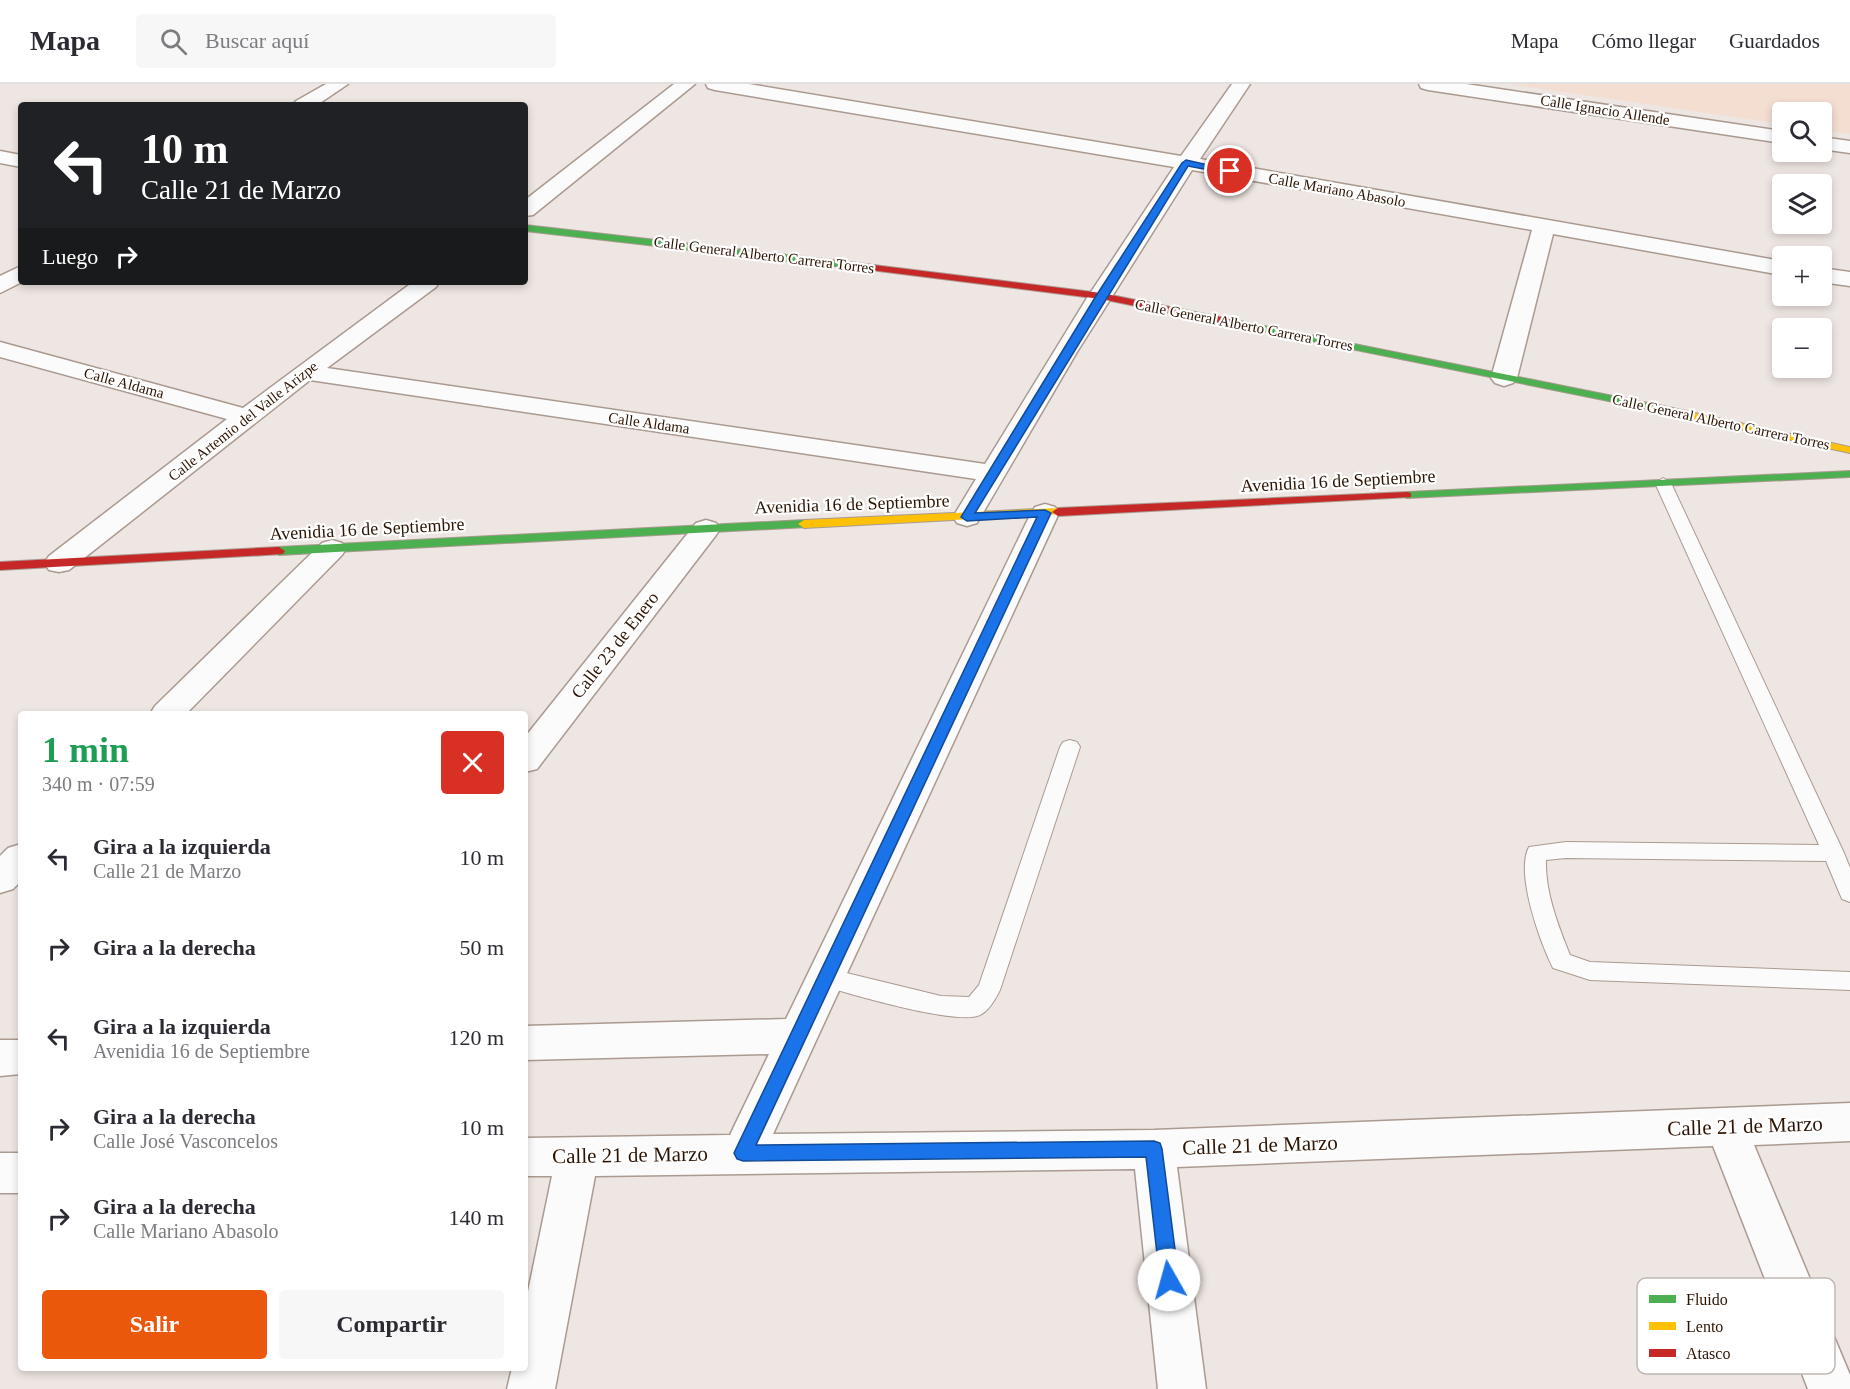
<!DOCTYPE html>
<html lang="es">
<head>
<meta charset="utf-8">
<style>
	:root { --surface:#fff; --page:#f7f7f7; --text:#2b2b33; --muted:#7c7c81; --line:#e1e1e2; --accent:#ea580c }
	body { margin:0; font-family:Georgia,serif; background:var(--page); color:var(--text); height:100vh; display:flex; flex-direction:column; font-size:22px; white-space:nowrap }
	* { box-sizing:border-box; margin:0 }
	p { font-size:20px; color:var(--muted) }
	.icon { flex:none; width:33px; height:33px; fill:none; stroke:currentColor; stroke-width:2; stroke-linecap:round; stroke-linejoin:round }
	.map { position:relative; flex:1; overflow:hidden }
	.side { position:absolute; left:18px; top:627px; width:510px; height:660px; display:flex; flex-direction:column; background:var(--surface); border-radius:6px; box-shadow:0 3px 9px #0003 }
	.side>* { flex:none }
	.top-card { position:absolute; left:18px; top:18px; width:510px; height:183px; border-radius:6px; box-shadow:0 3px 9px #0003; background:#202124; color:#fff; overflow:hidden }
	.controls { position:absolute; left:1772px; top:18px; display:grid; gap:12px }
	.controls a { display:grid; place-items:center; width:60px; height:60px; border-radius:6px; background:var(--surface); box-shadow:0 3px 9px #0003; font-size:30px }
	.pin { position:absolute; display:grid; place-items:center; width:51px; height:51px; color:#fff; margin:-26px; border:3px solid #fff; border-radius:50%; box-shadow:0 2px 6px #0007 }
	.me { position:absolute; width:66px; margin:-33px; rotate:353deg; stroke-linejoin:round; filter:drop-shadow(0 0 4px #0008) }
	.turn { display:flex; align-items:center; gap:21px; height:126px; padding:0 24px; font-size:27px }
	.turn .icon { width:78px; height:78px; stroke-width:2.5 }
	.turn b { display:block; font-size:42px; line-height:51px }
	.then { display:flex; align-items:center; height:57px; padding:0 24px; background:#0003; gap:12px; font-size:22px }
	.round { display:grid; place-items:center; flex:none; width:63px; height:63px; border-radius:6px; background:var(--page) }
	.head { display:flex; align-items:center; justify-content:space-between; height:102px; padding:0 24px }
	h1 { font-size:36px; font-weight:700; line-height:45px; color:#1e9e55 }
	.button { display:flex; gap:12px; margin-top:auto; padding:12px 24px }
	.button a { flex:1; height:69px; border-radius:6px; background:var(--accent); color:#fff; font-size:24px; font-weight:700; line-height:69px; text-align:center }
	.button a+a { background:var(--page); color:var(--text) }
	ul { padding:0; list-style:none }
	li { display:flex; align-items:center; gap:18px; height:90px; padding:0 24px }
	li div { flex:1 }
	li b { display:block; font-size:22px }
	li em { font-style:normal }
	header { display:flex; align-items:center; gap:36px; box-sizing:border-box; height:84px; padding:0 30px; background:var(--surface); border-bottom:2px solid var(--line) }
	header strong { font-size:28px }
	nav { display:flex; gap:33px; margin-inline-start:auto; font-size:21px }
	.search { width:420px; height:54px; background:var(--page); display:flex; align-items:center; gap:15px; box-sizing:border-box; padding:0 21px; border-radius:6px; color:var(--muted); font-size:22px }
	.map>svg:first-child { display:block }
	.built { fill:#f4ded2 }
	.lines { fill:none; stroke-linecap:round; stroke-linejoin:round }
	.lane-casing { stroke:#aa9a90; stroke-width:2 }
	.street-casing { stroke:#aa9a90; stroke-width:3 }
	.fast-casing { stroke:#aa9a90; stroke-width:2 }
	.slow-casing { stroke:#aa9a90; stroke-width:2 }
	.jam-casing { stroke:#aa9a90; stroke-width:2 }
	.lane { fill:#fcfbfb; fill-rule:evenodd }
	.street { fill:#fcfbfb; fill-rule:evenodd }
	.fast { fill:#4caf50; fill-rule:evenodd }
	.slow { fill:#ffc107; fill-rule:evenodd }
	.jam { fill:#c62828; fill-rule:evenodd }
	.route { fill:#1a73e8; stroke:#114b97; stroke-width:1.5 }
	.labels { text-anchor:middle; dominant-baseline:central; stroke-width:4.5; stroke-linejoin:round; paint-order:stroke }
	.far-street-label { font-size:15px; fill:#2d1302; stroke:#fff }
	.street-label { font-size:18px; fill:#2d1302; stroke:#fff }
	.near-street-label { font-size:21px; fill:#2d1302; stroke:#fff }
	.key { fill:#fff; stroke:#c0b8b3; stroke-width:1.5 }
	.key-label { font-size:16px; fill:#2d1302 }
</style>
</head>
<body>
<header>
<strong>Mapa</strong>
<div class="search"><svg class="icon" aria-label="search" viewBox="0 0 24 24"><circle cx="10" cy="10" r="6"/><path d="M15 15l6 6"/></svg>Buscar aquí</div>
<nav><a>Mapa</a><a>Cómo llegar</a><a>Guardados</a></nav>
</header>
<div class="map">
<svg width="1850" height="1305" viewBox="0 0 1850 1305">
	<rect width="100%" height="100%" fill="#eee6e2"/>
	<!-- built -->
	<polygon class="built" points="1508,0 1850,0 1850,50 1821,46 1821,28 1782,28 1782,40"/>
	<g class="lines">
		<!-- lane casing -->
		<g class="lane-casing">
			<g id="lane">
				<path d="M1663,394L1671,399L1844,769L1850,784V818L1842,815L1826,777L1566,774L1546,776C1545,808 1558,841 1570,871L1590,878L1850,888V906L1590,896L1553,884C1540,858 1515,789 1529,763L1566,758L1819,761L1655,399Z"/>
				<path d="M1070,656L1077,658L1080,663L1000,906C996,914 989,927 980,931C957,942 846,909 818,900L815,893L818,886L826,884L941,912L969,913L979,901L1060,663L1063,658Z"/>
			</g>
		</g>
		<!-- street casing -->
		<g class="street-casing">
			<g id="street">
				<polygon points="326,0 348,0 317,21 293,21 296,17"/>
				<polygon points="674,0 695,0 533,131 525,132 525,116"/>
				<polygon points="706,0 749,0 1181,72 1232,0 1250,0 1200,75 1782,177 1782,191 1553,150 1517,294 1513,299 1504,302 1495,299 1491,294 1532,146 1192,86 1077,268 977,439 967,442 957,439 953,433 976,395 310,296 69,486 59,488 49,486 44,479 49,472 227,335 0,273 0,258 243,324 413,198 439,198 436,203 327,284 985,380 1087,214 1174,83 715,6 708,4"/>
				<polygon points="1419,0 1466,0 1782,47 1782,59 1428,6 1421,4"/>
				<polygon points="1821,53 1850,57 1850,69 1821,65"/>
				<polygon points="0,67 21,71 21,83 0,79"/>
				<polygon points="21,182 22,198 0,209 0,192"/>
				<polygon points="1821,184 1850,188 1850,202 1821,198"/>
				<polygon points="1045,420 1055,423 1059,429 773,1050 1154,1046 1850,1019 1850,1057 1754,1061 1850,1291 1850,1305 1808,1305 1713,1062 1177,1083 1206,1305 1158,1305 1135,1085 595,1092 555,1305 507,1305 512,1284 525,1284 525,1222 552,1092 525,1092 525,1054 730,1051 769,970 525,976 525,942 786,935 1031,429 1035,423"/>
				<polygon points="706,436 716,439 720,445 716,451 537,685 525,688 525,653 696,439"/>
				<polygon points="332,456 342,459 346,465 342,471 186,630 150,630 155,622 322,459"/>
				<polygon points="21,760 21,797 13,805 0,809 0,772 8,764"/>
				<polygon points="0,956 21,956 21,990 0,992"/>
				<rect x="0" y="1069" width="21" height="40"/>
			</g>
		</g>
		<!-- fast casing -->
		<g class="fast-casing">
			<g id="fast">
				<polygon points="525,141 849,178 854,181 849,184 525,147"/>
				<polygon points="1230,235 1663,322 1668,325 1663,328 1227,240 1227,236"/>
				<polygon points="1850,387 1850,393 1407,414 1401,411 1407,408"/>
				<polygon points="804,436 808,437 810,440 808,443 279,471 273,467 279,463"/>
			</g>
		</g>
		<!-- slow casing -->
		<g class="slow-casing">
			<g id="slow">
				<polygon points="1663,322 1850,363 1850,369 1659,327 1659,323"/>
				<polygon points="1058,424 1062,426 1062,430 804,444 798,440 804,436"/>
			</g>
		</g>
		<!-- jam casing -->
		<g class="jam-casing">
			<g id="jam">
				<polygon points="849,178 1101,209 1230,235 1235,238 1230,241 1101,215 846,183 844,181"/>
				<polygon points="1407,408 1411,409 1411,413 1058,432 1052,428 1058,424"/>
				<polygon points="279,463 285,467 283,470 0,486 0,478"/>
			</g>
		</g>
		<!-- lane -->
		<use href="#lane" class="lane"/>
		<!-- street -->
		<use href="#street" class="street"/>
		<!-- fast -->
		<use href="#fast" class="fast"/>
		<!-- slow -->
		<use href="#slow" class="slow"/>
		<!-- jam -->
		<use href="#jam" class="jam"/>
	</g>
	<!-- route -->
	<polygon class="route" points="1186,76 1235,87 1230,90 1188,82 975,429 1045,426 1051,429 756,1061 1154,1057 1160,1059 1162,1065 1179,1196 1176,1202 1169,1205 1163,1202 1160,1196 1146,1073 743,1077 737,1075 734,1069 1037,433 967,437 961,433 1096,212 1182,79"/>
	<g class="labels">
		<!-- far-street labels -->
		<g class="far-street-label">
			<text transform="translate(1605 26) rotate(9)">Calle Ignacio Allende</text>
			<text transform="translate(1337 106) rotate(10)">Calle Mariano Abasolo</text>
			<text transform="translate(764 171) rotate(7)">Calle General Alberto Carrera Torres</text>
			<text transform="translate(1244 241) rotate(11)">Calle General Alberto Carrera Torres</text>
			<text transform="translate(124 299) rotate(15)">Calle Aldama</text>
			<text transform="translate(243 337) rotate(-38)">Calle Artemio del Valle Arizpe</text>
			<text transform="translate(1721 338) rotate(12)">Calle General Alberto Carrera Torres</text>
			<text transform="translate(649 339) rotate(8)">Calle Aldama</text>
		</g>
		<!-- street labels -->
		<g class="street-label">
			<text transform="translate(1338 397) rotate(-3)">Avenidia 16 de Septiembre</text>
			<text transform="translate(852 420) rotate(-2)">Avenidia 16 de Septiembre</text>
			<text transform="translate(367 445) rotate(-3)">Avenidia 16 de Septiembre</text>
			<text transform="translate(615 561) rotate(-52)">Calle 23 de Enero</text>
		</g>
		<!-- near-street labels -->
		<g class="near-street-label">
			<text transform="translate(1745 1042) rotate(-2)">Calle 21 de Marzo</text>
			<text transform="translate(1260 1061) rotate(-2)">Calle 21 de Marzo</text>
			<text transform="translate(630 1071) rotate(-1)">Calle 21 de Marzo</text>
		</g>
	</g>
	<!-- legend -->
	<rect x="1637" y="1194" width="198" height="96" rx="9" class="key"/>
	<rect x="1649" y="1211" width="27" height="8" fill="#4caf50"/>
	<rect x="1649" y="1238" width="27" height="8" fill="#ffc107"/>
	<rect x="1649" y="1265" width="27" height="8" fill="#c62828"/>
	<g class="key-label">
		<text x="1686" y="1221">Fluido</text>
		<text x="1686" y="1248">Lento</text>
		<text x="1686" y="1275">Atasco</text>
	</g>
</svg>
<div class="controls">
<a><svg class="icon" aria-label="search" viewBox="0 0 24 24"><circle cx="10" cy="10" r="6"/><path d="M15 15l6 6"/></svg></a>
<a><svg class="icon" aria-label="layers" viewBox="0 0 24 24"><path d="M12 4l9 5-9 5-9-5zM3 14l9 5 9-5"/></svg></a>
<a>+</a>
<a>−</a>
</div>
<div class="pin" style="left:1230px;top:87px;background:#d93025"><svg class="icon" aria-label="arrive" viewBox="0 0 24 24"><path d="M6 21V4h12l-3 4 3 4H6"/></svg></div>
<svg class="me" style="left:1169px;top:1196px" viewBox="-20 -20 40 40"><circle r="19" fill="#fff"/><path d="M0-13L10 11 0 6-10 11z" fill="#1a73e8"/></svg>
<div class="top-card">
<div class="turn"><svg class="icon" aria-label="left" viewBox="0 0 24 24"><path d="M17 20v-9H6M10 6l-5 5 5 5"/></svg><div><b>10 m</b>Calle 21 de Marzo</div></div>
<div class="then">Luego<svg class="icon" aria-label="right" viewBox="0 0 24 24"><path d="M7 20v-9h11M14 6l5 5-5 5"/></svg></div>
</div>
<section class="side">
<div class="head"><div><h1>1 min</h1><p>340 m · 07:59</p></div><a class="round" style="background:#d93025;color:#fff"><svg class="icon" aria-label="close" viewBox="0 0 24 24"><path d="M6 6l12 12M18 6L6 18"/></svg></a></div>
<ul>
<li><svg class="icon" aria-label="left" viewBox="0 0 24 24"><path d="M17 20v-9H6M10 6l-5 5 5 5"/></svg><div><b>Gira a la izquierda</b><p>Calle 21 de Marzo</p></div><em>10 m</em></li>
<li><svg class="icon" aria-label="right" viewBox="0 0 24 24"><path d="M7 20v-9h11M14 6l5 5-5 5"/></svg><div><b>Gira a la derecha</b></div><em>50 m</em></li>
<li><svg class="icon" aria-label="left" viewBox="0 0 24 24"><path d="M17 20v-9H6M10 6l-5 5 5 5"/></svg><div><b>Gira a la izquierda</b><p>Avenidia 16 de Septiembre</p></div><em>120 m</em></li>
<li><svg class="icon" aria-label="right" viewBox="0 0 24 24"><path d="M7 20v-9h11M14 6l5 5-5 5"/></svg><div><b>Gira a la derecha</b><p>Calle José Vasconcelos</p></div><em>10 m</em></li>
<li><svg class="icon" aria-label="right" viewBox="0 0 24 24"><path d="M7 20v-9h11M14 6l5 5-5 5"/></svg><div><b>Gira a la derecha</b><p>Calle Mariano Abasolo</p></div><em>140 m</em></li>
</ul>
<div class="button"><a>Salir</a><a>Compartir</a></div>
</section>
</div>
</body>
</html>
